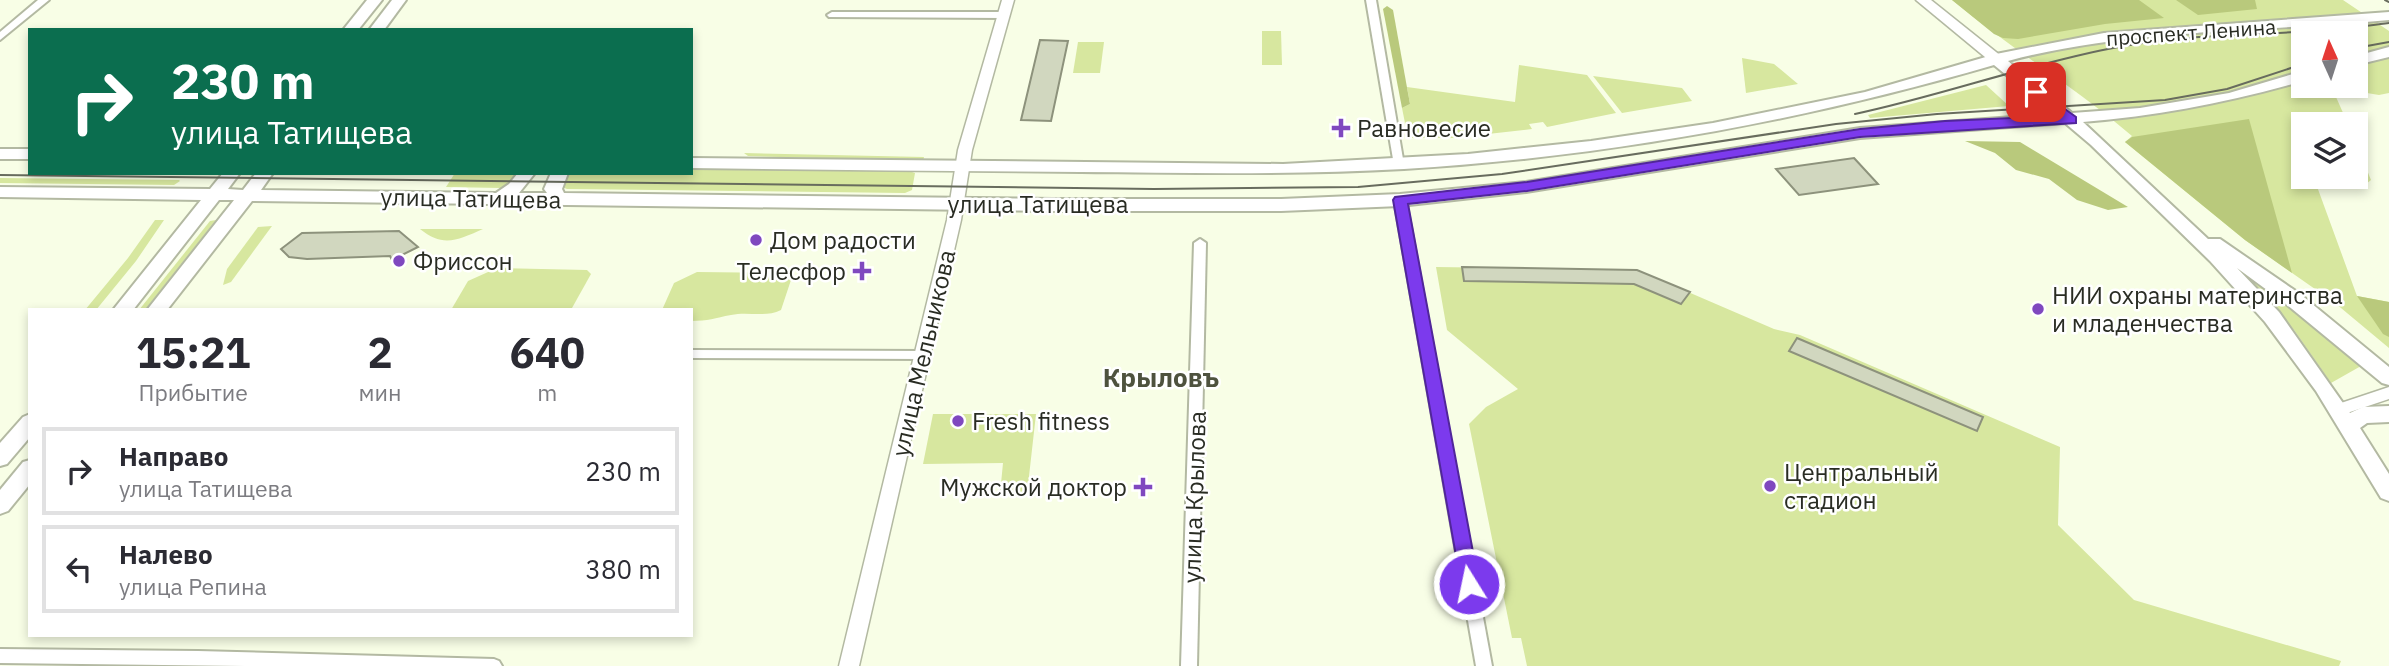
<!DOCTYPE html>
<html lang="ru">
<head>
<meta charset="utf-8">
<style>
	:root { --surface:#fff; --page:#f7f7f7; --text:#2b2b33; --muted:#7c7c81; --line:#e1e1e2 }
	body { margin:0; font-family:"IBM Plex Sans",sans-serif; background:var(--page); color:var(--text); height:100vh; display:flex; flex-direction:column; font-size:26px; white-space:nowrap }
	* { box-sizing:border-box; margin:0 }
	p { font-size:23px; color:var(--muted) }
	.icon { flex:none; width:38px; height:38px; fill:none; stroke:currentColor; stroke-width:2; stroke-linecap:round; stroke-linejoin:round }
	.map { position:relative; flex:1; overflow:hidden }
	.drawer { position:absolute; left:28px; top:308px; width:665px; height:329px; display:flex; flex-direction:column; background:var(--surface); border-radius:0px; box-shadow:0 4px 10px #0003 }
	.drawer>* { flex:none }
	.top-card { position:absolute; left:28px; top:28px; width:665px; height:147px; border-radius:0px; box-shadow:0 4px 10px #0003; background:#0b6e4f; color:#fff; overflow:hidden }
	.needle { width:46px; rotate:357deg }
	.controls { position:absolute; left:2291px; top:21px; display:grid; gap:14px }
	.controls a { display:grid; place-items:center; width:77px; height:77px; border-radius:0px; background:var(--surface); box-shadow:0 4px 10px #0003; font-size:35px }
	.pin { position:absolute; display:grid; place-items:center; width:60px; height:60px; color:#fff; margin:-30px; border-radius:14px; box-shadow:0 4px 10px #0006 }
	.me { position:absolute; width:77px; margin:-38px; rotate:350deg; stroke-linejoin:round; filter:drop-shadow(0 0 5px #0008) }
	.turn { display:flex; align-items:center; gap:24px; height:147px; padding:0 28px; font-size:32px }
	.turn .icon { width:91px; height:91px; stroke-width:2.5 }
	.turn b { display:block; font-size:49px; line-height:60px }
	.eta { display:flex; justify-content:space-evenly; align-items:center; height:119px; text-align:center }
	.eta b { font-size:42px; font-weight:700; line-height:49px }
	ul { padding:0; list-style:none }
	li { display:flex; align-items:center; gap:21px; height:88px; margin:0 14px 10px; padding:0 14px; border:4px solid var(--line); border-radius:0px }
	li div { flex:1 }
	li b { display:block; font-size:26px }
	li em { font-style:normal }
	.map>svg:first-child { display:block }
	.green { fill:#d7e79f; fill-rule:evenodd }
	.forest { fill:#b9c97c }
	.building { fill:#d1d7bf; stroke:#8d927c; stroke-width:2 }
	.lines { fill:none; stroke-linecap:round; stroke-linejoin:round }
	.minor-casing { stroke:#b3b9a2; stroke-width:4 }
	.tertiary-casing { stroke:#b3b9a2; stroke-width:3 }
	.secondary-casing { stroke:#b3b9a2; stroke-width:3 }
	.primary-casing { stroke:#b3b9a2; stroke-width:4 }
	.minor { fill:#fff; fill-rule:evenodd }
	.tertiary { fill:#fff; fill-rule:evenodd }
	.secondary { fill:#fff; fill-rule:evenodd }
	.primary { fill:#fff; fill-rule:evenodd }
	.tram { stroke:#686c5e; stroke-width:2 }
	.route { fill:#7c3aed; stroke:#51269a; stroke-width:2 }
	.poi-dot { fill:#7f48bf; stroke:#fff; stroke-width:2.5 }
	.labels { text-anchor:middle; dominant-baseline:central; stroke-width:5; stroke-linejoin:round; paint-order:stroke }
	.far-street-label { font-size:21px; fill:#292c23; stroke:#fff }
	.poi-label { font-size:24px; fill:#292c23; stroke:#fff; text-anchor:start }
	.street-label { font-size:24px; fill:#292c23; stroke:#fff }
	.neighbourhood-label { font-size:26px; font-weight:bold; fill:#4e523e; stroke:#fff }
</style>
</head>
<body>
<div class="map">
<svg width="2389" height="666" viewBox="0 0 2389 666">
	<rect width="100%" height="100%" fill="#f8fee6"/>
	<!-- green -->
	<g class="green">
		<path d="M1952,0H2343L2389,31V93L2379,95L2355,91L2350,98L2336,97L2348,124H2303V177H2356V143L2371,180L2360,189L2315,181L2357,296L2389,302V348L2335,303L2245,240L2125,142L2132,136C2075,87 2010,48 1952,0ZM2303,33H2356V86H2303Z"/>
		<polygon points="1262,31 1281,31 1282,65 1262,65"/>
		<polygon points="1078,42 1104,42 1100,73 1073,73"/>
		<polygon points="1742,58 1774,64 1798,84 1746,93"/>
		<polygon points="1519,65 1587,75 1616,113 1547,127 1543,122 1529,124 1532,129 1452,138 1408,138 1402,108 1410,104 1407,87 1515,102"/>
		<polygon points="1593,76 1682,88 1692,101 1622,113"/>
		<polygon points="1986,85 2009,106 1870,118 1868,115"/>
		<polygon points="744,153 924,157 923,161 748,156"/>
		<polygon points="691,168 909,171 915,173 912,190 905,193 567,189 562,187 565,173 691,173"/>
		<polygon points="455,173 520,173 508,186 501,188 446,187"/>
		<polygon points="0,178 179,180 180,181 174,185 0,183"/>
		<polygon points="155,220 164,220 136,261 96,310 85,310 128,258"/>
		<polygon points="216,220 145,310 139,310 210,221"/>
		<polygon points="272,226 231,282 223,285 227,269 258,227"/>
		<path d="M420,229H483C458,240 443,248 420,229Z"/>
		<polygon points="1436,267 1637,270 1774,329 1800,335 2060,447 2058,525 2134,600 2341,661 2339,666 1527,666 1521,638 1512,638 1469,424 1486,407 1518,389 1447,330"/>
		<polygon points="497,268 587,270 591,274 572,308 568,310 451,310 468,281"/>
		<path d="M697,272L786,273L792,277L781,310C765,318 748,311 731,315C715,318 708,321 691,321V310H662L674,283Z"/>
		<polygon points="2244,274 2302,314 2361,366 2331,383 2294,330"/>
		<polygon points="933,414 1036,414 1027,494 1000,494 1003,463 923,464"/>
	</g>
	<!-- forest -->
	<g class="forest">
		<polygon points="1952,0 2139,0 2164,18 2105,24 2018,39 2003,38 1994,34"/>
		<polygon points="2176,0 2255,0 2257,9 2198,15"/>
		<polygon points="1387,6 1393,10 1410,104 1402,108 1383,9"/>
		<polygon points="2249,119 2292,273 2245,240 2125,142 2132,137"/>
		<polygon points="1965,141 2020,142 2128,207 2108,210 2077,200 2049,179 2016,170 1995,153"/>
		<polygon points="2357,296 2389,302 2389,337 2383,334"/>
	</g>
	<!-- building -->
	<g class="building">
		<polygon points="1040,40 1068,41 1051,121 1021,120"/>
		<polygon points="1854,158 1878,184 1799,195 1776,169"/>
		<polygon points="399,231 418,247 392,260 390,256 307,259 289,257 281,249 302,233"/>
		<polygon points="1462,267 1637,270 1690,292 1681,304 1634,284 1464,281"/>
		<polygon points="1797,338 1983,417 1977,431 1789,351"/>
	</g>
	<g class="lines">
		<!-- minor casing -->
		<g class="minor-casing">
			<g id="minor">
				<polygon points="38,0 49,0 0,40 0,32"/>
				<polygon points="1366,0 1376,0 1404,165 1399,168 1394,165"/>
				<polygon points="832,12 1004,12 1009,15 1004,18 829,17 827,15"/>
				<polygon points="1400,196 1406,200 1492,666 1476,666 1394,200"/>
				<polygon points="1200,239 1206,243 1197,666 1181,666 1194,243"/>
				<polygon points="691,350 922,351 928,355 922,359 691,358"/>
				<polygon points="0,649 198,651 494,659 499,661 502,666 245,666 0,663"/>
			</g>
		</g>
		<!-- tertiary casing -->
		<g class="tertiary-casing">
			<g id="tertiary">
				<polygon points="1002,0 1014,0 972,150 961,220 859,666 839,666 947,220 958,150"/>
				<polygon points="2389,387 2389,399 2338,416 2332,414 2330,410 2332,406"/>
			</g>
		</g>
		<!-- secondary casing -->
		<g class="secondary-casing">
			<polygon id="secondary" points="1916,0 1931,0 2001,56 2001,62 1991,62"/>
		</g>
		<!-- primary casing -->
		<g class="primary-casing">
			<g id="primary">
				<polygon points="367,0 382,0 358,30 343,30"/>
				<polygon points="392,0 406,0 384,30 369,30"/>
				<path d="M2389,12V20C2262,32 2132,28 2008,61L2072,113L2140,108L2229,93L2303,71V81C2230,102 2159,116 2083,122L2208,239H2220L2300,294L2389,367V385L2382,383L2286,304L2237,268L2279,312L2350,413L2363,407L2389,406V422L2367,423L2360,428L2389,474V501L2381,498L2316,391L2265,322L2210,261L2091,145L2065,123L1860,138L1526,192L1400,206L1281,211H1053L252,201L167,310H147L234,200H219L133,310H113L201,200L0,197V187L210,189L223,173H240L228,189L243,190L256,173H273L261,190L496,193L509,184L518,173H535L519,193H547L544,189L551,173H568L562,189L564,193L1053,199H1281L1400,194L1526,182L1860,128L2054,114L1994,65C1802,121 1605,157 1404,169C1296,175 1189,173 1081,172C951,171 821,170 691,168V158L1283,164L1468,154L1591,141L1713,123L1865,92L1996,54L2104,33Z"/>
				<polygon points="2389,47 2389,57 2356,65 2356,56"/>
				<rect x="0" y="149" width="30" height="10"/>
				<polygon points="30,414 30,437 7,464 0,466 0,443 23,417"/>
				<polygon points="30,460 30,484 8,511 0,514 0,490 23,462"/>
			</g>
		</g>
		<!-- minor -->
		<use href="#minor" class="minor"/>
		<!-- tertiary -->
		<use href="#tertiary" class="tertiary"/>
		<!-- secondary -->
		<use href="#secondary" class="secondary"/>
		<!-- primary -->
		<use href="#primary" class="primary"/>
		<!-- tram -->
		<g class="tram">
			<polyline points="2385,0 2389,2"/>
			<polyline points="2356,48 2389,42"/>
			<path d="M1855,114C1940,96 2022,66 2108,49C2176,35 2246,35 2315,31C2340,30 2364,26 2389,23"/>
			<polyline points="0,175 1154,189 1358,187 1502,174 1836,124 1937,114 2165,100 2227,89 2303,64"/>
		</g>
	</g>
	<!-- route -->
	<polygon class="route" points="2036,88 2076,117 2076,123 1860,137 1527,191 1408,204 1479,584 1476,590 1469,592 1462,590 1393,200 1395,197 1527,182 1860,129 1945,121 2059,116 2032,94 2032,89"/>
	<!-- markers -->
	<g class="poi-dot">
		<path d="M1337.5 117.5h7v7h7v7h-7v7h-7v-7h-7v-7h7z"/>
		<circle cx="756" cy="240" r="7"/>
		<circle cx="399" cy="261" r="7"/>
		<path d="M858.5 260.5h7v7h7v7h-7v7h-7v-7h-7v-7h7z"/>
		<circle cx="2038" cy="309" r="7"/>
		<circle cx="958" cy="421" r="7"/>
		<circle cx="1770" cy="486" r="7"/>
		<path d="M1139.5 476.5h7v7h7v7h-7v7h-7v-7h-7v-7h7z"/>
	</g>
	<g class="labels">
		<!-- far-street labels -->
		<g class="far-street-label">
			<text transform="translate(2191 32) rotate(-4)">проспект Ленина</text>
		</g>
		<!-- poi labels -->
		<g class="poi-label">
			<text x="1357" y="128">Равновесие</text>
			<text x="770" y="240">Дом радости</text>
			<text x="413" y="261">Фриссон</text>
			<text x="846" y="271" text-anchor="end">Телесфор</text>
			<text x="2052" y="295">НИИ охраны материнства<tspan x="2052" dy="28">и младенчества</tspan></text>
			<text x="972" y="421">Fresh fitness</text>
			<text x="1784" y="472">Центральный<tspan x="1784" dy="28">стадион</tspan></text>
			<text x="1127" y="487" text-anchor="end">Мужской доктор</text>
		</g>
		<!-- street labels -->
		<g class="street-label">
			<text transform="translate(471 198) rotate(1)">улица Татищева</text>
			<text x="1038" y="204">улица Татищева</text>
			<text transform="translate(923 353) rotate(-77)">улица Мельникова</text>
			<text transform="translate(1194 497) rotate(-88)">улица Крылова</text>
		</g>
		<!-- neighbourhood labels -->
		<g class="neighbourhood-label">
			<text x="1161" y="377">Крыловъ</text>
		</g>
	</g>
</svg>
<div class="controls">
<a><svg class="needle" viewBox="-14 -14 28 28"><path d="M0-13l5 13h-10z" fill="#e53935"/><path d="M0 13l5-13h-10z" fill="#7c7c81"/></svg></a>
<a><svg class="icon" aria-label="layers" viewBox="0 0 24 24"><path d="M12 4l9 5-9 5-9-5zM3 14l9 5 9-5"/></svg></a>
</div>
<div class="pin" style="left:2036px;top:92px;background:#d93025"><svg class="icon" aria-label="arrive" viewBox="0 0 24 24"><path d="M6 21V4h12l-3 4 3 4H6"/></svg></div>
<svg class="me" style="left:1469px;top:584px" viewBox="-20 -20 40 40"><circle r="17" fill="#7c3aed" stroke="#fff" stroke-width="3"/><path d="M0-11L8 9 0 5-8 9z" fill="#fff"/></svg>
<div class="top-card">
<div class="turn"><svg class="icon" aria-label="right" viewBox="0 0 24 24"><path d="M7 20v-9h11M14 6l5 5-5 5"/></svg><div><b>230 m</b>улица Татищева</div></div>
</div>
<section class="drawer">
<div class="eta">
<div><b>15:21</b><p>Прибытие</p></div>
<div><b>2</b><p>мин</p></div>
<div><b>640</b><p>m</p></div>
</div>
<ul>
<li><svg class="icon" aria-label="right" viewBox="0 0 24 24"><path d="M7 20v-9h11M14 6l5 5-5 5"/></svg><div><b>Направо</b><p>улица Татищева</p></div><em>230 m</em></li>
<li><svg class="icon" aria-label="left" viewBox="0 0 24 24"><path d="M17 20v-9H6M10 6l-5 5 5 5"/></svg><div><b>Налево</b><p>улица Репина</p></div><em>380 m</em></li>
</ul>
</section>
</div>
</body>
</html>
